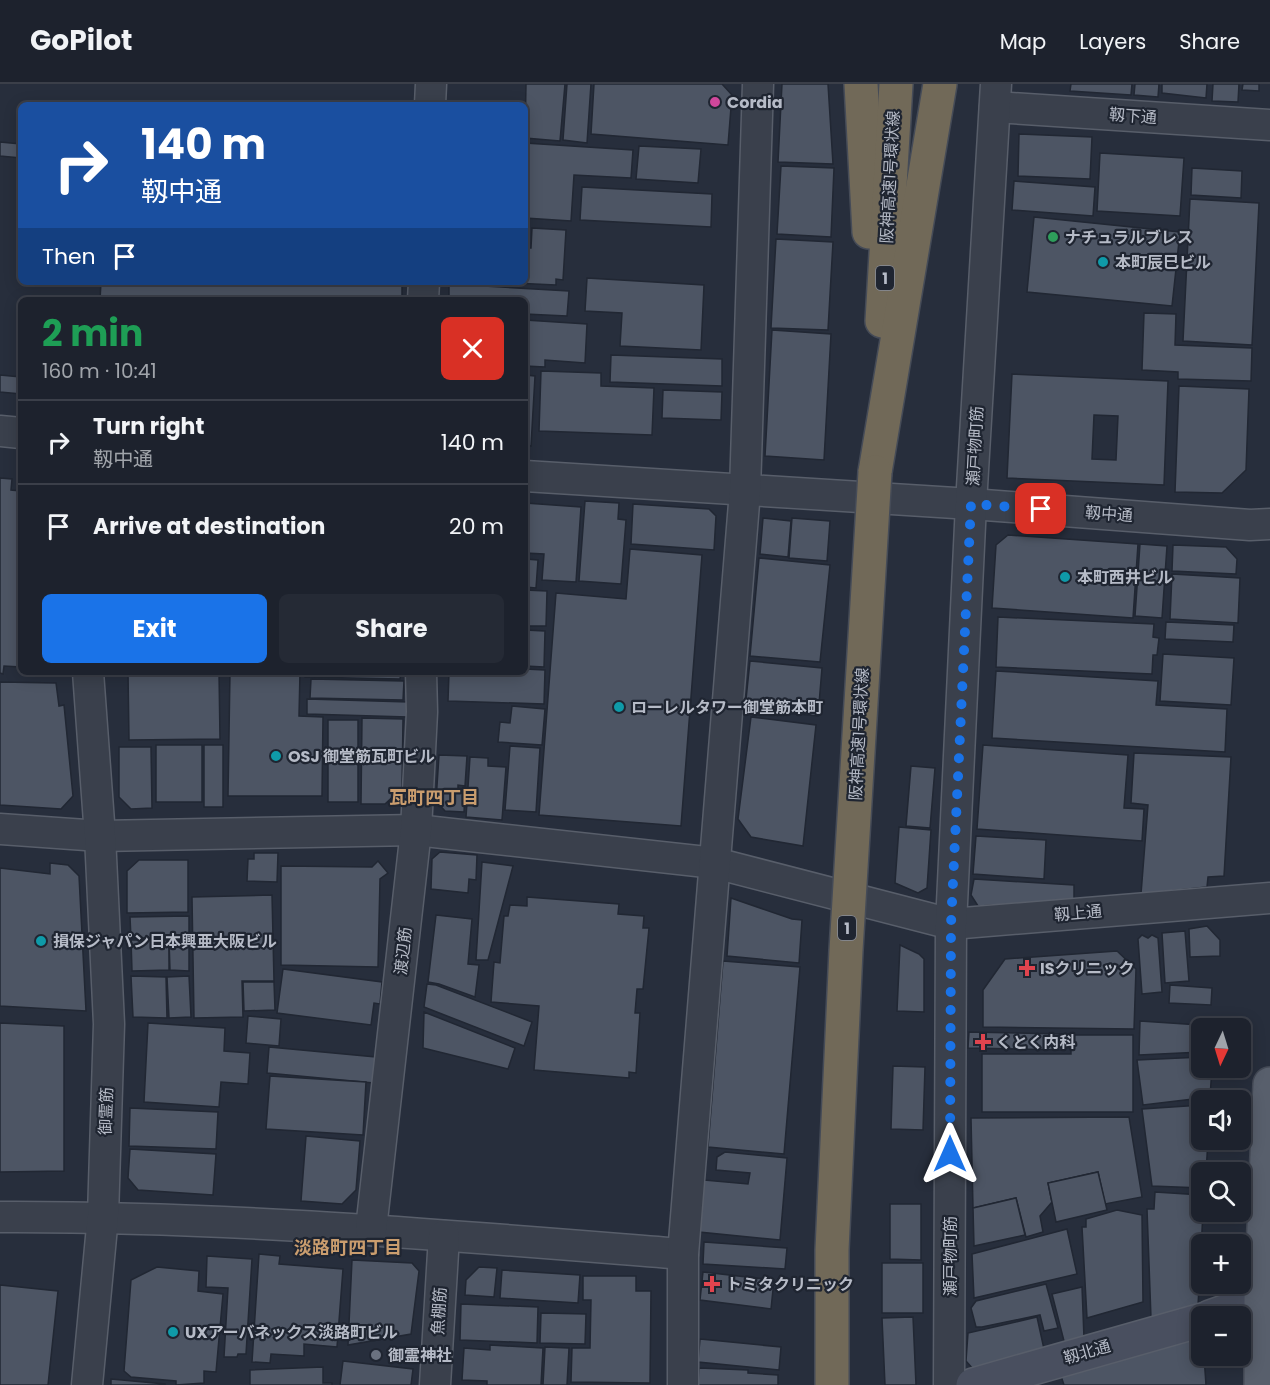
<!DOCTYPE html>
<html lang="en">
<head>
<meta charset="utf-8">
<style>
	:root { --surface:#1d222d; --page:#252a35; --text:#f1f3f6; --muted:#a0a4aa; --line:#3b3f49; --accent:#1a73e8 }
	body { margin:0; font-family:Poppins,"Noto Sans JP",sans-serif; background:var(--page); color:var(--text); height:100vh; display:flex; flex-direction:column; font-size:22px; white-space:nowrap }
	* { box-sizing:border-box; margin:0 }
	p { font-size:20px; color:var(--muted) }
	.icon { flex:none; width:33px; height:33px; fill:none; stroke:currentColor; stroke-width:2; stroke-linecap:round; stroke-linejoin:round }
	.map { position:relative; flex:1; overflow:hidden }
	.sheet { position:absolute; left:18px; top:213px; width:510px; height:378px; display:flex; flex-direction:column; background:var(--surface); border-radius:9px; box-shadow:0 3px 15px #0003,0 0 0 2px var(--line) }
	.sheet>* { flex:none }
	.top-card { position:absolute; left:18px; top:18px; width:510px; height:183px; border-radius:9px; box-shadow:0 3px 15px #0003,0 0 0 2px var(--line); background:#1a4fa0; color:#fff; overflow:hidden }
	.needle { width:39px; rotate:184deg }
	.controls { position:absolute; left:1191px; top:934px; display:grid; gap:12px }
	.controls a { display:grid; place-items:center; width:60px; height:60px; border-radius:9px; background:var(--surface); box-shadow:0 3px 15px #0003,0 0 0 2px var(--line); font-size:30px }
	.pin { position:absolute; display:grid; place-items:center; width:51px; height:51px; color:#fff; margin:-26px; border-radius:12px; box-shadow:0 3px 9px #0006 }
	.me { position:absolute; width:66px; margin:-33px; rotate:0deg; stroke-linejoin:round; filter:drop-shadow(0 0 4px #0008) }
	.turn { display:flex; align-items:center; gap:21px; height:126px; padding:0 24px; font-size:27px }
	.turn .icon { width:78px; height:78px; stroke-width:2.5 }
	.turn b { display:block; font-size:42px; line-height:51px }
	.then { display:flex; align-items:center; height:57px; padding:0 24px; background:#0003; gap:12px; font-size:22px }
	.round { display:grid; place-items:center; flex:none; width:63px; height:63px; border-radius:9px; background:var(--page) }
	.headline { display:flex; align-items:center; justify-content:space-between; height:102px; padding:0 24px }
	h1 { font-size:36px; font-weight:700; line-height:45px; color:#1e9e55 }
	.button { display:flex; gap:12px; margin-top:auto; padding:12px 24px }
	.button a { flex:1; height:69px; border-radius:9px; background:var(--accent); color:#fff; font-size:24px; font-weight:700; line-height:69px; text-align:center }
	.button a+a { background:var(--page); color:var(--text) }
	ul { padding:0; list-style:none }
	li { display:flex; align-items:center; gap:18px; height:84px; padding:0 24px; border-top:2px solid var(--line) }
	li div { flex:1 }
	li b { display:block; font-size:22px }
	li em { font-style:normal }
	header { display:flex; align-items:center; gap:36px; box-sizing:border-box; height:84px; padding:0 30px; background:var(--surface); border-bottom:2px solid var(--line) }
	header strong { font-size:28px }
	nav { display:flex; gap:33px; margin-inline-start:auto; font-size:21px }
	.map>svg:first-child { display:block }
	.building { fill:#4d5564; stroke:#212733; stroke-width:1.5; fill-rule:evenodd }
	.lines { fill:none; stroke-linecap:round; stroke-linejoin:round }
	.street-casing { stroke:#585e6a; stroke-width:33 }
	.secondary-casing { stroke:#585e6a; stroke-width:36 }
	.primary-casing { stroke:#434955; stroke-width:36 }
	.highway-casing { stroke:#454b57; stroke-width:36 }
	.street { stroke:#3a404c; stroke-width:30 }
	.secondary { stroke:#494f5f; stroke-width:33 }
	.primary { stroke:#585f6c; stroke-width:33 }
	.highway { stroke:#716958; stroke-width:33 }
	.highway-bridge-casing { stroke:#454b57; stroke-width:36; stroke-linecap:butt }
	.highway-bridge { stroke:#716958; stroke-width:33 }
	.route { stroke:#1a73e8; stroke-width:10; stroke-dasharray:0 18 }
	.hotel-dot { fill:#d1479c; stroke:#1f2531; stroke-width:2 }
	.leisure-dot { fill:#2e9e5b; stroke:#1f2531; stroke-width:2 }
	.culture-dot { fill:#0f9aa8; stroke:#1f2531; stroke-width:2 }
	.health-dot { fill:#e0444e; stroke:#1f2531; stroke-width:2 }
	.worship-dot { fill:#6b7280; stroke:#1f2531; stroke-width:2 }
	.labels { text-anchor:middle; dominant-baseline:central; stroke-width:4.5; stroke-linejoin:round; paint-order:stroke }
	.shield { fill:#1f2531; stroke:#898e9a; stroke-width:1.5 }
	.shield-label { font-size:15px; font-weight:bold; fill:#b6bbc7 }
	.poi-label { font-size:16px; font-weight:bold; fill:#b6bbc7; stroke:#1f2531; text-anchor:start }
	.street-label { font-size:16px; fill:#b6bbc7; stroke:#1f2531 }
	.neighbourhood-label { font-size:18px; font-weight:bold; fill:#ca9d6e; stroke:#1f2531 }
</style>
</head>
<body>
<header>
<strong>GoPilot</strong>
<nav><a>Map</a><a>Layers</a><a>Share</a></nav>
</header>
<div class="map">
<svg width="1270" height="1301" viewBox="0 0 1270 1301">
	<rect width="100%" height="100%" fill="#272e3c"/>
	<!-- building -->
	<g class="building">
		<polygon points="526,0 565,0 560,57 525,54"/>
		<polygon points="567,0 591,0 587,59 563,56"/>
		<polygon points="594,0 722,0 732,11 728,61 591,50"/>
		<polygon points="782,0 828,0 833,80 778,78"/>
		<polygon points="1071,0 1132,0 1131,11 1070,7"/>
		<polygon points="1135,0 1159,0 1158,13 1134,11"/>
		<polygon points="1162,0 1207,0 1206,14 1162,9"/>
		<polygon points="1213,0 1239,0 1238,18 1212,17"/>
		<polygon points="1243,0 1259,0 1259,7 1242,6"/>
		<polygon points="1019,50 1092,53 1090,95 1018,92"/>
		<polygon points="0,58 21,60 21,74 0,72"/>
		<polygon points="525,59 633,66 631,94 574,91 571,137 525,134"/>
		<polygon points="639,62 701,65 698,99 636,95"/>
		<polygon points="1100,69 1184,74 1180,132 1097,127"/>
		<polygon points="781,82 834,84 831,153 777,150"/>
		<polygon points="1192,84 1242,87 1241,114 1191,111"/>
		<polygon points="1014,97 1095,103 1093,132 1012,126"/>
		<polygon points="582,103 712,110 711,143 580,136"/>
		<polygon points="1190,115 1259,119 1252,261 1183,257"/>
		<polygon points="1034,133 1180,148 1172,222 1027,208"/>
		<polygon points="532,144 566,146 563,196 556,195 556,201 495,198 525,198 525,164 531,164"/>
		<polygon points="776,155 833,158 828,246 771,244"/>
		<polygon points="587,194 704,201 701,266 620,262 622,229 585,227"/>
		<polygon points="101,198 402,198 402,216 100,216"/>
		<polygon points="449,200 569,207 567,232 525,230 525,216 449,216"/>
		<polygon points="1144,229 1176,230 1175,261 1252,264 1251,297 1178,295 1178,288 1142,286"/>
		<polygon points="525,236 587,240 585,279 545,276 545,283 525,282"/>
		<polygon points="772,246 831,250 824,376 765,372"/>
		<polygon points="611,271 722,275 722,302 610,298"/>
		<polygon points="541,287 601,289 601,302 654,304 652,351 539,347"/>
		<path d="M1012,290L1168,297L1164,401L1007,394ZM1094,331L1118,332L1116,376L1092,375Z"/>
		<polygon points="0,291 21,293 21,310 0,308"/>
		<polygon points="525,291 535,292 531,362 525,361"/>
		<polygon points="1179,302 1249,305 1246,386 1222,409 1175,408"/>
		<polygon points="663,306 722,308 721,336 662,334"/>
		<polygon points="0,394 12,395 11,406 21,407 21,583 4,582 3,590 0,589"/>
		<polygon points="585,417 619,419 618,435 626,436 621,500 579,497"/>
		<polygon points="525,419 581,423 576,498 542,496 544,470 525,469"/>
		<polygon points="633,420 709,425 716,432 714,466 631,460"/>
		<polygon points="763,434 791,437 788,473 760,470"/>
		<polygon points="792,434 830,437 827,477 789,474"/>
		<polygon points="1008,451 1138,460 1133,534 992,524 996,461"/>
		<polygon points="1140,460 1167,462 1162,534 1135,532"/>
		<polygon points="1173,461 1226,463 1237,475 1236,490 1172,487"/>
		<polygon points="630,465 702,471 681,742 539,731 556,509 626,515"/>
		<polygon points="759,474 830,481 820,578 750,572"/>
		<polygon points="525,475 538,476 536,504 525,503"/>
		<polygon points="1172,490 1240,494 1238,539 1170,535"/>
		<polygon points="525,506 547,507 546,542 525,542"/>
		<polygon points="998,533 1154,540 1153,553 1159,554 1157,571 1153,571 1152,590 996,583"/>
		<polygon points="1166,538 1234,541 1233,558 1165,555"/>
		<polygon points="525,546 545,547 544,583 525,582"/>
		<polygon points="1163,570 1234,574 1231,621 1160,617"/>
		<polygon points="750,577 822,584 818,632 745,625"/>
		<polygon points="525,585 545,586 544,620 448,617 449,588 525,588"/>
		<polygon points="996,587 1158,597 1156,621 1227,625 1225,668 992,654"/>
		<polygon points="128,588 219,588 220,655 129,656"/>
		<polygon points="230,588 300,588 299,632 323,633 322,712 228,712"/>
		<polygon points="305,588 401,588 400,595 305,593"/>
		<polygon points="311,595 404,597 403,616 310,614"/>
		<polygon points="0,598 56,599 59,622 64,621 73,712 61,725 0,721"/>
		<polygon points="307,615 409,618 408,633 307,630"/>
		<polygon points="512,622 545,625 542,661 498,658 500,638 510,639"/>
		<polygon points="751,633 816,641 803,762 751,753 738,735"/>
		<polygon points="362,634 403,635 402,704 385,720 361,720"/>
		<rect x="328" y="636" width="30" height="82"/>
		<rect x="156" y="661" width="46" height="57"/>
		<rect x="204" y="661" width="19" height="62"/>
		<polygon points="983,661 1128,671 1124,724 1144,725 1142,757 977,745"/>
		<polygon points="510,662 540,664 536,728 505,726"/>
		<polygon points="119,663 151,663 152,724 131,725 119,713"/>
		<polygon points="1134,669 1231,673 1224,792 1208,793 1207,803 1141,810 1148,721 1131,719"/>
		<polygon points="439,671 467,672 465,702 458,701 458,708 465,709 464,728 445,727 436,717"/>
		<polygon points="470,673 488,674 488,682 506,683 502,736 466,733"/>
		<polygon points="911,682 935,684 930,744 906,742"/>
		<polygon points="899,743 931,746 927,804 918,809 895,799"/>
		<polygon points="976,752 1046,756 1044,795 973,790"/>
		<polygon points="440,768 477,771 476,796 469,795 468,809 431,805 432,775"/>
		<polygon points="254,769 278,769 277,798 247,797 248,775 254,775"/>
		<polygon points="139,776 188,776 188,828 127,829 127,787"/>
		<polygon points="378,777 388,789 380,795 378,883 281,881 281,782 372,783"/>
		<polygon points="482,778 513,782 488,876 476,876"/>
		<polygon points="50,779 68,781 79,792 86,927 0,922 0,784 50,790"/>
		<polygon points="974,795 1074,801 1074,817 978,822 971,811"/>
		<polygon points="272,811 274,897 242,897 243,933 194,934 192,813"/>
		<polygon points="527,813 619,820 618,830 644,832 643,844 649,844 643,905 637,905 635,929 640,929 636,989 629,988 629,994 534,986 539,922 491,918 494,878 500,879 504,832 508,832 510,821 527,822"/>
		<polygon points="731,814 792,835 802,836 799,879 727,872"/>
		<polygon points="436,831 472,835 468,880 479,881 475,913 439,900 428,898"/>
		<polygon points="189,832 189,854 131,854 130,833"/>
		<polygon points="1207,842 1220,856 1220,872 1190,873 1189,845"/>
		<polygon points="1185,847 1189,897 1165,899 1162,849"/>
		<polygon points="1142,851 1148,854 1152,851 1158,854 1162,908 1142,910 1138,855"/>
		<polygon points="131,856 169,856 169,886 132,887"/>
		<polygon points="169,856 189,856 189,887 170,886"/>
		<polygon points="900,861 919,870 924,875 924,928 897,927"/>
		<polygon points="1117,867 1136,885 1134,945 983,943 983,906 1005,875"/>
		<polygon points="723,877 800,883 784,1070 708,1063"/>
		<polygon points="283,885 382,898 380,920 374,919 371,941 277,929"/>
		<polygon points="131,892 166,893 167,934 133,933"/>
		<polygon points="189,892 191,933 169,934 167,893"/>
		<polygon points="243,898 274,898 275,926 244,927"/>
		<polygon points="427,900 436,901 532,938 524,962 424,923"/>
		<polygon points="1170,901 1212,904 1211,921 1169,919"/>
		<polygon points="424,928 515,964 508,985 423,964"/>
		<polygon points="248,932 281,935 279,962 246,959"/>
		<polygon points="1140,937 1215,942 1215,945 1202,945 1202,968 1139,971"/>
		<polygon points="0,939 64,942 64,1087 0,1088"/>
		<polygon points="148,939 225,944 224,967 250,969 248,1000 221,998 219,1023 144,1018"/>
		<polygon points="969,948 1065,950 1065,966 968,964"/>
		<polygon points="1071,951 1133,951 1133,1028 982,1028 982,970 1071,970"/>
		<polygon points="269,963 376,973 374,999 267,989"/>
		<polygon points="1202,973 1202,984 1212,984 1210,1013 1143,1021 1137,976"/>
		<polygon points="893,982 925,983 923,1046 891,1045"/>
		<polygon points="270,992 366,998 363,1051 266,1045"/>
		<polygon points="1202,1021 1202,1056 1208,1056 1206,1089 1202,1089 1202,1104 1152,1102 1142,1025"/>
		<polygon points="130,1024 218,1028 216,1065 129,1062"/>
		<polygon points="1129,1033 1142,1113 1105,1120 1098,1088 1048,1099 1052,1118 1040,1132 1043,1148 1026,1153 1016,1114 973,1124 971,1034"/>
		<polygon points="306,1052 360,1057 356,1106 342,1120 301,1117"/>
		<polygon points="130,1065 216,1070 213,1111 138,1106 128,1094"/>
		<polygon points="725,1068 787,1074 780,1156 699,1148 704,1096 748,1100 750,1089 716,1086 717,1073"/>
		<polygon points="1098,1088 1107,1126 1056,1138 1048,1099"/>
		<polygon points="1155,1108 1202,1111 1203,1128 1198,1222 1151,1234 1147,1125 1154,1125"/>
		<polygon points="1016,1114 1025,1151 974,1162 973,1124"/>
		<polygon points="890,1120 921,1120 921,1176 890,1175"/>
		<polygon points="1117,1126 1142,1131 1143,1218 1087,1234 1082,1143 1086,1143 1086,1135"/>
		<polygon points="1067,1145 1077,1190 974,1214 972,1170"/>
		<polygon points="704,1158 787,1164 785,1185 703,1180"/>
		<polygon points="259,1170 280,1172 279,1180 343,1185 337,1263 304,1260 304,1272 271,1270 270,1279 252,1278"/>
		<polygon points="207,1172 252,1175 246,1270 238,1270 237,1273 224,1273 228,1204 206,1203"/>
		<polygon points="352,1176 412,1179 419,1187 411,1250 348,1261"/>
		<rect x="882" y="1179" width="41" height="50"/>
		<polygon points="157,1183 199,1187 198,1207 223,1210 216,1288 204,1287 204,1299 176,1301 176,1297 131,1293 124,1287 131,1196"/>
		<polygon points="479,1183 497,1184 494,1213 465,1211 466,1196"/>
		<polygon points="502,1186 580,1191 578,1219 500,1214"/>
		<polygon points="703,1188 774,1196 771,1225 700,1216"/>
		<polygon points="583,1192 636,1192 636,1207 651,1207 650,1299 571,1298 572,1264 590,1264 591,1216 583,1216"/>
		<polygon points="1046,1200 1058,1244 1044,1247 1040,1231 982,1243 976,1243 971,1224 976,1217"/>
		<polygon points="0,1201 58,1207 48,1301 0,1301"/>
		<polygon points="1082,1203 1084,1254 1065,1261 1052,1210"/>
		<polygon points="461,1220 538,1223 537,1259 460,1256"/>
		<polygon points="541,1229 586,1230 585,1260 540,1259"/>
		<polygon points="913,1233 916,1301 885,1301 882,1234"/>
		<polygon points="1037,1233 1044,1265 974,1286 966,1277 968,1249"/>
		<polygon points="1188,1253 1202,1261 1202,1272 1204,1272 1206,1301 1064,1301 1061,1292"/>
		<polygon points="700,1255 781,1263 779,1286 698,1278"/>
		<polygon points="490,1261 543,1264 541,1301 487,1301 487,1297 462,1296 464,1264 490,1266"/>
		<polygon points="545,1263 569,1264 567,1301 570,1301 543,1301"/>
		<polygon points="343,1277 413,1285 411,1301 340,1301"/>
		<polygon points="323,1283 323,1299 332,1299 332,1301 250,1301 250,1286"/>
		<polygon points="699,1284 748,1286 748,1289 778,1291 778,1301 698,1301"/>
		<polygon points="111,1295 165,1300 165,1301 111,1301"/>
	</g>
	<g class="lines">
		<!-- street casing -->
		<g class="street-casing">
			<g id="street">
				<polyline points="430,21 431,0"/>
				<polyline points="995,23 1270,41"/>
				<polyline points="423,216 424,198"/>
				<polyline points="0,347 21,349"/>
				<polyline points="525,392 971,420 1250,441 1270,440"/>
				<polyline points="0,745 100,752 416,746 715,779 951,840 1270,814"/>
				<path d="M0,1133C228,1132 455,1152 683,1170"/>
				<polyline points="371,1145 416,746 422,628 421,588"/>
				<polyline points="87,1301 103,1132 109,940 100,752 88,588"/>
				<polyline points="435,1301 444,1152"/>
				<polyline points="683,1301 683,1170 745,407 758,0"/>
				<polyline points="949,1301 951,840 971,420 996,0"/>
			</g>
		</g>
		<!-- secondary casing -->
		<g class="secondary-casing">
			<g id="secondary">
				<polyline points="1210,1233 1261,1215"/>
				<polyline points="973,1301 1202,1236"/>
			</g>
		</g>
		<!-- primary casing -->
		<g class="primary-casing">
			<polyline id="primary" points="1261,1301 1261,1215 1270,1000"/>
		</g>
		<!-- highway casing -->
		<g class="highway-casing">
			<g id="highway">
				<polyline points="861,0 869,148"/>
				<polyline points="882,237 896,0"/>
				<polyline points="875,388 940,0"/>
			</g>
		</g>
		<!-- street -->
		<use href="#street" class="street"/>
		<!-- secondary -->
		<use href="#secondary" class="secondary"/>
		<!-- primary -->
		<use href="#primary" class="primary"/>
		<!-- highway -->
		<use href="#highway" class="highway"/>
		<!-- highway-bridge casing -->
		<g class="highway-bridge-casing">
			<polyline id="highway-bridge" points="832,1301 832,1166 846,866 875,388"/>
		</g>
		<!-- highway-bridge -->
		<use href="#highway-bridge" class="highway-bridge"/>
	</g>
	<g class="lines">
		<!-- route -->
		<polyline class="route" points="950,1070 951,840 971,420 1041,425"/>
	</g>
	<!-- markers -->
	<circle class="hotel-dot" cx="715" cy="18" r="6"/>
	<circle class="leisure-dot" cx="1053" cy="153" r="6"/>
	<g class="culture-dot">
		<circle cx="1103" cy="178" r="6"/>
		<circle cx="1065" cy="493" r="6"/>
		<circle cx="619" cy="623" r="6"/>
		<circle cx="276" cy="672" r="6"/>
		<circle cx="41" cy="857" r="6"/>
		<circle cx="173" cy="1248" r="6"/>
	</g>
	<g class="health-dot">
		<path d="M1024 875h6v6h6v6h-6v6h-6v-6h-6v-6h6z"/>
		<path d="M980 949h6v6h6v6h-6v6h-6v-6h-6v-6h6z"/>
		<path d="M709 1191h6v6h6v6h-6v6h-6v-6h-6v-6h6z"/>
	</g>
	<circle class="worship-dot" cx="376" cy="1271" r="6"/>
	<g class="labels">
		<!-- shield labels -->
		<g class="shield">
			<rect x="876" y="182" width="18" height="24" rx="4.5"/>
			<rect x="838" y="832" width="18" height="24" rx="4.5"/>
		</g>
		<g class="shield-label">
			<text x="885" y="194">1</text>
			<text x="847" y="844">1</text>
		</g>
		<!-- poi labels -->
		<g class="poi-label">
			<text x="727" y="18">Cordia</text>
			<text x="1065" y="153">ナチュラルブレス</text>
			<text x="1115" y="178">本町辰巳ビル</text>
			<text x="1077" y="493">本町西井ビル</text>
			<text x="631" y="623">ローレルタワー御堂筋本町</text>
			<text x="288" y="672">OSJ 御堂筋瓦町ビル</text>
			<text x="53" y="857">損保ジャパン日本興亜大阪ビル</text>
			<text x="1040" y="884">ISクリニック</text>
			<text x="996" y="958">くとく内科</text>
			<text x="726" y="1200">トミタクリニック</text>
			<text x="185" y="1248">UXアーバネックス淡路町ビル</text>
			<text x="388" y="1271">御霊神社</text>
		</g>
		<!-- street labels -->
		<g class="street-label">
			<text transform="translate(1133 32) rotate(4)">靱下通</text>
			<text transform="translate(890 93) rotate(-87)">阪神高速1号環状線</text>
			<text transform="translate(975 362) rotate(-87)">瀬戸物町筋</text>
			<text transform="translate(1109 430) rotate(4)">靱中通</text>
			<text transform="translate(859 650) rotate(-87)">阪神高速1号環状線</text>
			<text transform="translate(1078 829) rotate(-5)">靱上通</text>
			<text transform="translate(403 867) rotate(-84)">渡辺筋</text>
			<text transform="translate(106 1027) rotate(-88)">御霊筋</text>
			<text transform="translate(950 1172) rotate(-90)">瀬戸物町筋</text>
			<text transform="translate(439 1227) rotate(-87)">魚棚筋</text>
			<text transform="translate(1087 1268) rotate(-16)">靱北通</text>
		</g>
		<!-- neighbourhood labels -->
		<g class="neighbourhood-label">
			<text x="434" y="713">瓦町四丁目</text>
			<text x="348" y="1163">淡路町四丁目</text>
		</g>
	</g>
</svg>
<div class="controls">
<a><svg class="needle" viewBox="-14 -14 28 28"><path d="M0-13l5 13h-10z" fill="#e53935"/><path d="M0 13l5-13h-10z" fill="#a0a4aa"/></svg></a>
<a><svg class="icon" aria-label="sound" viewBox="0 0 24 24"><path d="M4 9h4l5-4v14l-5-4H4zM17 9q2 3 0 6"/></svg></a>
<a><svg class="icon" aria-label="search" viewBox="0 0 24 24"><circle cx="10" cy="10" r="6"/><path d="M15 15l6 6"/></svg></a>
<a>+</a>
<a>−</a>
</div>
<div class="pin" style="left:1041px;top:425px;background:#d93025"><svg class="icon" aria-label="arrive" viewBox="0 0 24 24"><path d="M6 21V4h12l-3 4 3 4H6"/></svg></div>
<svg class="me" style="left:950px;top:1070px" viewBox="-20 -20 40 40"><path d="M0-17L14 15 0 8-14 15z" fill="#1a73e8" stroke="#fff" stroke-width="4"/></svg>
<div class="top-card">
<div class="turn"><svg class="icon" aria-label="right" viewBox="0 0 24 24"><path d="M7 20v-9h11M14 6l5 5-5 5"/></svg><div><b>140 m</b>靱中通</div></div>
<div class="then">Then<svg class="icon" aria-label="arrive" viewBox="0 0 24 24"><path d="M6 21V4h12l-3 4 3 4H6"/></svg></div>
</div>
<section class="sheet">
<div class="headline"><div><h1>2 min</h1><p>160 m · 10:41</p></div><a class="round" style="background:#d93025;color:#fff"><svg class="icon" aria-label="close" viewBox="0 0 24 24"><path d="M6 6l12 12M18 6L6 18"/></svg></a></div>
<ul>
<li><svg class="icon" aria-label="right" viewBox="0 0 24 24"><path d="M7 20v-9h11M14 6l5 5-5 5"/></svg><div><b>Turn right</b><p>靱中通</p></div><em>140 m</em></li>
<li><svg class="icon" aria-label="arrive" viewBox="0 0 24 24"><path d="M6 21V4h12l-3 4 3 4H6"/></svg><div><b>Arrive at destination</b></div><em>20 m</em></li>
</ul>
<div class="button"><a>Exit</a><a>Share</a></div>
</section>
</div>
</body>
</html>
